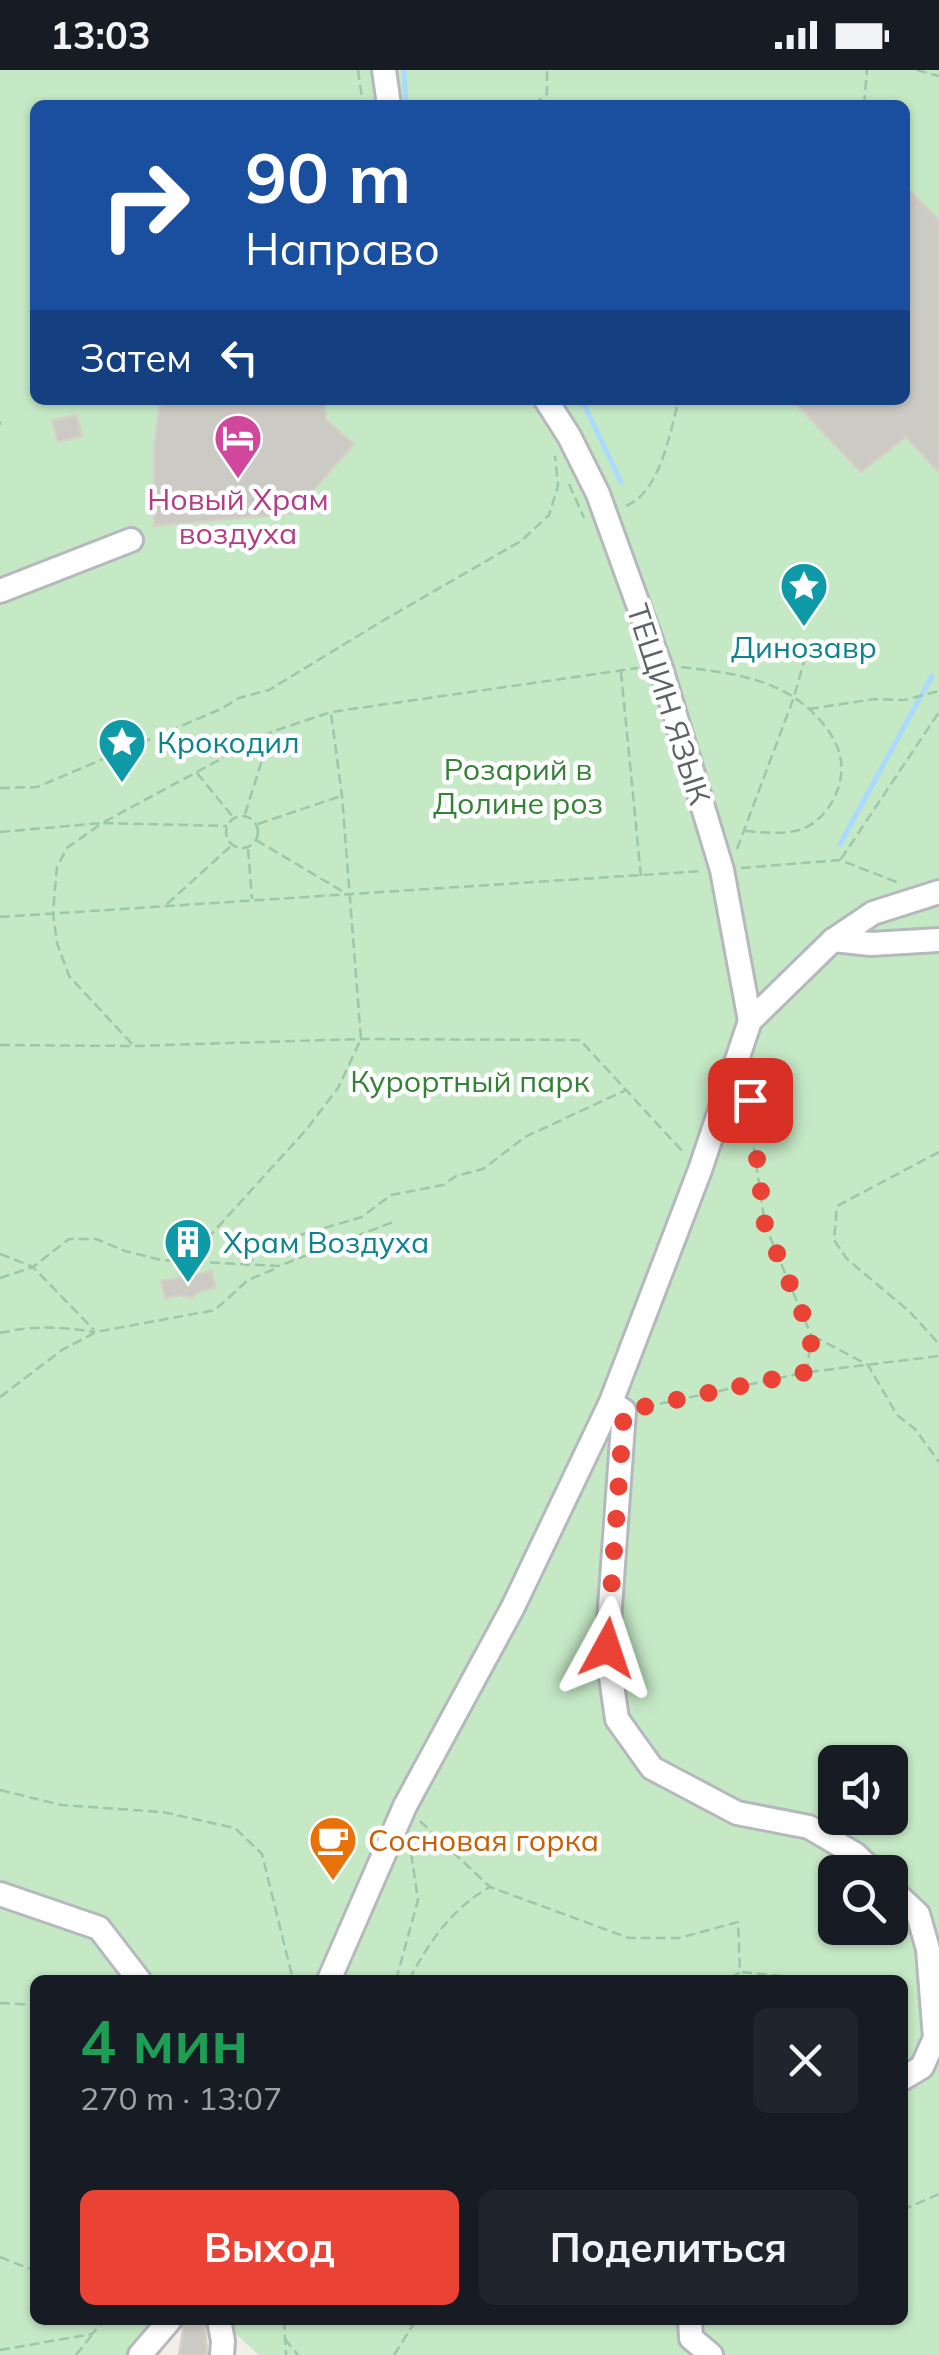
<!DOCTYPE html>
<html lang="ru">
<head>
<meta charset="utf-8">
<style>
	:root { --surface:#171b24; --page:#20242c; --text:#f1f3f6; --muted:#9ea1a6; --accent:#ea4335 }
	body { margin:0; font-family:Mulish,sans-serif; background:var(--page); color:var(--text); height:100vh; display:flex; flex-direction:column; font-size:38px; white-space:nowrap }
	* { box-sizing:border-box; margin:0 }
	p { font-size:32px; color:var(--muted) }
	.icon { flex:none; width:55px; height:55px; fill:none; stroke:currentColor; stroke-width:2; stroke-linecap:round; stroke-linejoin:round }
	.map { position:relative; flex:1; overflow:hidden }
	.panel { position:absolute; left:30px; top:1905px; width:878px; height:350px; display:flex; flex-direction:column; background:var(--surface); border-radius:15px; box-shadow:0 2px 8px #0004 }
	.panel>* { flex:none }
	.top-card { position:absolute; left:30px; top:30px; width:880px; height:305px; border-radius:15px; box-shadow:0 2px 8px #0004; background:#1a4fa0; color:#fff; overflow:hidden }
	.buttons { position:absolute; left:818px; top:1675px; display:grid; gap:20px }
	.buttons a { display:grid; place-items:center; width:90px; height:90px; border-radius:15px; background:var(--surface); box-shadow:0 2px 8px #0004; font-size:50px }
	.pin { position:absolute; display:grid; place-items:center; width:85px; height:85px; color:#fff; margin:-42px; border-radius:20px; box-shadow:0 5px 15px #0006 }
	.me { position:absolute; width:110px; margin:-55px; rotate:5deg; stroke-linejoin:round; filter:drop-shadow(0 0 8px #0008) }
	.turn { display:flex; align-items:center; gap:35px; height:210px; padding:0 50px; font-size:45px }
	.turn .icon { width:130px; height:130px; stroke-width:2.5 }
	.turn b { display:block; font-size:70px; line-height:85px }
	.then { display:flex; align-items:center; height:95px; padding:0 50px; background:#0003; gap:20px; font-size:38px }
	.round { display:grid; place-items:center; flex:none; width:105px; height:105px; border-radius:15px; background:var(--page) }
	.overview { display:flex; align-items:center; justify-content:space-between; height:170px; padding:0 50px }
	h1 { font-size:60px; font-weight:700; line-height:75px; color:#1e9e55 }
	.primary-button { display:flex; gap:20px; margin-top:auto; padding:20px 50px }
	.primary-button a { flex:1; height:115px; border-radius:15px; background:var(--accent); color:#fff; font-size:40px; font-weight:700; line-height:115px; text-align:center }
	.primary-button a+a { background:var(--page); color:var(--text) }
	.status { display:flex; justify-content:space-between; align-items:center; height:70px; padding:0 50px; background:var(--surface); direction:ltr }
	.status svg { height:28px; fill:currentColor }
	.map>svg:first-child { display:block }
	.green { fill:#c5e8c5; fill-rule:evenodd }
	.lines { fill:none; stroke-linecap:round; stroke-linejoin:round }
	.stream { stroke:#aadaff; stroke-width:5 }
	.building { fill:#cccac5; stroke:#d6d1c6; stroke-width:2.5 }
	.minor-casing { stroke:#b5b8bc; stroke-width:28 }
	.path { stroke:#9cc7a9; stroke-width:2.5; stroke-dasharray:10 5; stroke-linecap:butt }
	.minor { stroke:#fff; stroke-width:22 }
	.route { stroke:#ea4335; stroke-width:18; stroke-dasharray:0 32.4 }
	.labels { text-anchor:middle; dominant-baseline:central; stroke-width:9; stroke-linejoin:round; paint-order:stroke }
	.hotel-label { font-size:30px; fill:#b23c85; stroke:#fff }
	.culture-label { font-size:30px; fill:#0d838f; stroke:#fff; text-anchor:start }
	.street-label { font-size:30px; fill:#5f6368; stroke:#fff }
	.park-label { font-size:30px; fill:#348238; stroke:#fff }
	.food-label { font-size:30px; fill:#c56008; stroke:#fff; text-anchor:start }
</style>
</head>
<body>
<div class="status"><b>13:03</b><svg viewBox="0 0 49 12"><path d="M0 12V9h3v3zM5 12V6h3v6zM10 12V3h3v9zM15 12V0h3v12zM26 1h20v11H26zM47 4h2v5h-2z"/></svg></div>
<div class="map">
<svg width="939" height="2285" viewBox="0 0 939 2285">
	<rect width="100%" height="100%" fill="#f1efe8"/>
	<!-- green -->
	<path class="green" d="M0,0H939V2285H259L220,2250H902V1910H35V2250H180L152,2285H0ZM35,35H905V330H35ZM835,1692H890V1748H835ZM835,1802H890V1858H835Z"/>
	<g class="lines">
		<!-- stream -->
		<g class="stream">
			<polyline points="404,0 406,35"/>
			<polyline points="582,330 621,412"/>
			<polyline points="840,774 932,606"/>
		</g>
	</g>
	<!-- building -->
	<g class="building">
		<polygon points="905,116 939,150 939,403 906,367 861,402 792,330 905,330"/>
		<polygon points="167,330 324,330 326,350 354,374 293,443 154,456 154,377 160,333"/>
		<polygon points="76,345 82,366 58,372 52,351"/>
		<polygon points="212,1201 215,1218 200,1221 191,1228 181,1225 165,1228 161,1211"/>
		<polygon points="184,2254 205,2256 207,2285 179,2285"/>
	</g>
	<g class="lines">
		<!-- minor casing -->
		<g class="minor-casing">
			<g id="minor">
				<polyline points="384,0 389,35"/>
				<polyline points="546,330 569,366 598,424 660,595 722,800 750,951"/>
				<polyline points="0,521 131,470"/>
				<polyline points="833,870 871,874 939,870"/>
				<polyline points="611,1332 624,1341 607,1579 617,1649 652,1698 737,1743 809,1757 855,1784 874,1802"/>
				<polyline points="890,1818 918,1844 928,1879 935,1968 922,1997 902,2009"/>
				<polyline points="0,1824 99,1858 139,1910"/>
				<polyline points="329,1910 405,1736 513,1537 611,1332 700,1100 750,951 833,870 873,843 939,822"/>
				<polyline points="219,2250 223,2271 222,2285"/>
				<polyline points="690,2250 691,2268 711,2285"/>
				<polyline points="140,2285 170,2250"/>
			</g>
		</g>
		<!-- path -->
		<g class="path">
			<polyline points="358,0 363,35"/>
			<polyline points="917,0 939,6"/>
			<polyline points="534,35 547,24 547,0"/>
			<polyline points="864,35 867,0"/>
			<polyline points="0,351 0,355"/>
			<polyline points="569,414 584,448"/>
			<path d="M626,436C661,421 669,364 679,330"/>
			<path d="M681,597C721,602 757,605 792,626C812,639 835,662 840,686C847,715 827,752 799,760C782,765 762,762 744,761"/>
			<polyline points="621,602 641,807"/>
			<polyline points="809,639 874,629 904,630 939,621"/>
			<polyline points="197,703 233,747"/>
			<polyline points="0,718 37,717 221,639 239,628 269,620 384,550 521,471 549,445 558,416 555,386"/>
			<polyline points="245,744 271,662"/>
			<circle cx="242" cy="762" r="16"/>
			<polyline points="258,754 341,726"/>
			<polyline points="0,762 102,753 271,662 331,642 638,598"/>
			<polyline points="256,770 347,824"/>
			<polyline points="248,779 252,829"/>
			<polyline points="737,779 794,627 811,567"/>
			<polyline points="841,789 939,642"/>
			<polyline points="741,798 840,790 899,813"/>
			<polyline points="167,834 231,776"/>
			<polyline points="0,847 703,801"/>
			<polyline points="132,974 69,906 57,873 53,843 57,797 67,778 102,753 227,756"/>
			<polyline points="0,975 133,976 361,969 580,970 684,1083"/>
			<polyline points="939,1082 837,1136 834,1170 847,1189 910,1242 939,1274"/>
			<polyline points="0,1184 33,1197 94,1260"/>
			<polyline points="187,1191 306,1060 338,1018 361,969 342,726 331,643"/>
			<polyline points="246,1196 266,1175 362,1147 391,1125 443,1115 456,1106 483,1099 525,1067 626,1020"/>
			<polyline points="0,1208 33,1197 69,1169 96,1169 125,1181 161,1190 279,1196 393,1152"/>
			<path d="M0,1263C34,1255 60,1257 95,1262"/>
			<polyline points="813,1266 868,1295 897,1345 915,1359 939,1392"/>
			<polyline points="809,1302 939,1286"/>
			<polyline points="0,1327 62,1280 96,1262 215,1240 248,1210 277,1198"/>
			<polyline points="645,1337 807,1302 811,1265 765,1155 752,1065 750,1016"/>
			<polyline points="0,1720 61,1735 163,1742 235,1758 262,1784 293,1910"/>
			<polyline points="420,1751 490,1817"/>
			<polyline points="742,1902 823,1910"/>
			<polyline points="396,1910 418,1830 410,1775"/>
			<path d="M409,1910C429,1872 452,1838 490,1817L629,1868H679L738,1852L740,1902L728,1910"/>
			<polyline points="0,1933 35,1935"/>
			<polyline points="902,2140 939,2124"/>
			<polyline points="0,2187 35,2201"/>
			<polyline points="284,2250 286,2285"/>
			<polyline points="285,2269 298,2285"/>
			<polyline points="0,2280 92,2264 105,2250"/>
			<polyline points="76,2285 92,2265"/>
			<polyline points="394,2285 416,2250"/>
		</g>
		<!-- minor -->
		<use href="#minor" class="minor"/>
	</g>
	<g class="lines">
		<!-- route -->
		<polyline class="route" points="607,1578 624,1341 807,1302 812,1266 765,1155 750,1030"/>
	</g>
	<!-- icons -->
	<defs>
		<g id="hotel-pin" transform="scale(2.5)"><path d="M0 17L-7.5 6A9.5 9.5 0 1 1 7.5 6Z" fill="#d1479c" stroke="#fff"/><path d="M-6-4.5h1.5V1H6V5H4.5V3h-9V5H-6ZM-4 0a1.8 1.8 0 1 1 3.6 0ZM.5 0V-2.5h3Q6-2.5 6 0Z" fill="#fff"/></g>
		<g id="sight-pin" transform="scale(2.5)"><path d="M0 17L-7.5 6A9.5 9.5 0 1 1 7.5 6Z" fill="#0f9aa8" stroke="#fff"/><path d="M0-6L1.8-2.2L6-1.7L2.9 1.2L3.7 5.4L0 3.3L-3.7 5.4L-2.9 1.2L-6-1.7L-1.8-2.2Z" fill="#fff"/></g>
		<g id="building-pin" transform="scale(2.5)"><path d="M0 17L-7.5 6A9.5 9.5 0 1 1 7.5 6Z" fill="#0f9aa8" stroke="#fff"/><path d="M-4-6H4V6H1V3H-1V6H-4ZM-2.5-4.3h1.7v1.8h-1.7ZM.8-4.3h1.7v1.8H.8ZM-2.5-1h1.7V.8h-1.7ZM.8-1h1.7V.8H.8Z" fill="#fff"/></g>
		<g id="cafe-pin" transform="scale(2.5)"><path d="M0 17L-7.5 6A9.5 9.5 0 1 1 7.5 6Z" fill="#e8710a" stroke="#fff"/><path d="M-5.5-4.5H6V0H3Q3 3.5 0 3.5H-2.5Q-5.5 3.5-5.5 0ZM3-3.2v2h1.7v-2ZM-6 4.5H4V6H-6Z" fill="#fff"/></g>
	</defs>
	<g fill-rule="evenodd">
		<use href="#hotel-pin" x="238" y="368"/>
		<use href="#sight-pin" x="804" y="516"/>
		<use href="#sight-pin" x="122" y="672"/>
		<use href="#building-pin" x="188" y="1172"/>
		<use href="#cafe-pin" x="333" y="1770"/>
	</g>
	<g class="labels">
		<!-- hotel labels -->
		<g class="hotel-label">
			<text x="238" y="429">Новый Храм<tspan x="238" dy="34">воздуха</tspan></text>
		</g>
		<!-- culture labels -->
		<g class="culture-label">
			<text x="804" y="577" text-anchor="middle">Динозавр</text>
			<text x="157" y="672">Крокодил</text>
			<text x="223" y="1172">Храм Воздуха</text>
		</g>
		<!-- street labels -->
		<g class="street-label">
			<text transform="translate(669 634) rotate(72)">ТЕЩИН ЯЗЫК</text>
		</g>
		<!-- park labels -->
		<g class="park-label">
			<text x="518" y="699">Розарий в<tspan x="518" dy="34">Долине роз</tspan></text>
			<text x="470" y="1011">Курортный парк</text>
		</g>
		<!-- food labels -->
		<g class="food-label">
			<text x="368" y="1770">Сосновая горка</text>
		</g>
	</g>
</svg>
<div class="buttons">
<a><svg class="icon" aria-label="sound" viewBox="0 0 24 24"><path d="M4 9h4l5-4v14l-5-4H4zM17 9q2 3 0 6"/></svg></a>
<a><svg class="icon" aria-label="search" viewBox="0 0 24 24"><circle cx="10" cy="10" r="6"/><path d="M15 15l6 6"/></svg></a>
</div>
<div class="pin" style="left:750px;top:1030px;background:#d93025"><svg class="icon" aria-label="arrive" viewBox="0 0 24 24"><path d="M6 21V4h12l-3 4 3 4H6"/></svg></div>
<svg class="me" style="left:607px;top:1578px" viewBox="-20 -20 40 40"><path d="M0-17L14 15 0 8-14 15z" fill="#ea4335" stroke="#fff" stroke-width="4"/></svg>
<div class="top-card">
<div class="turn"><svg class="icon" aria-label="right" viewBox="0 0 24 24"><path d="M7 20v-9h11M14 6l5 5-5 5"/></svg><div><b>90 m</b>Направо</div></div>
<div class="then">Затем<svg class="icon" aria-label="left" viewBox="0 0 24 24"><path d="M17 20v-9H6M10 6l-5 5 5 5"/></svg></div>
</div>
<section class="panel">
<div class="overview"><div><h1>4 мин</h1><p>270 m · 13:07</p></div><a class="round"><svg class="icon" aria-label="close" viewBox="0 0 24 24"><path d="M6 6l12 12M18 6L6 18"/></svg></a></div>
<div class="primary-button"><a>Выход</a><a>Поделиться</a></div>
</section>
</div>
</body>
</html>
